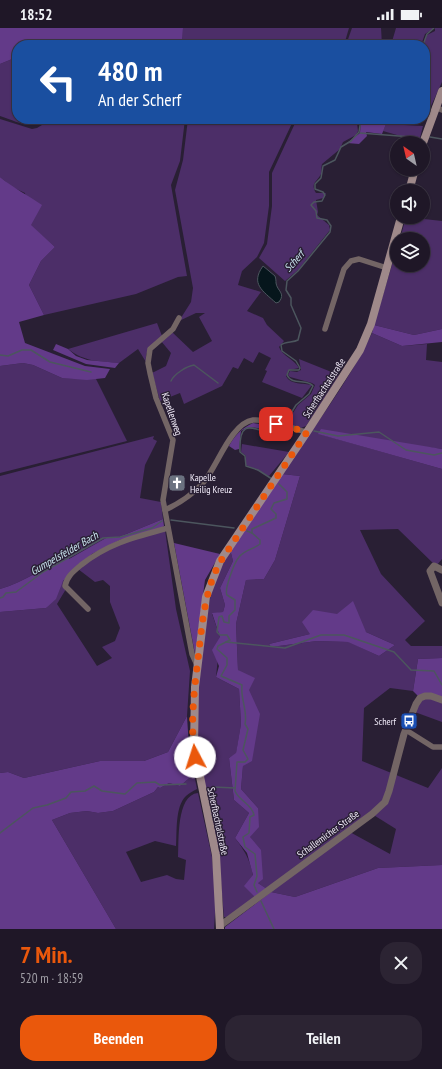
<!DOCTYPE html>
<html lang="de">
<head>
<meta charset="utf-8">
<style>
	:root { --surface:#1f1727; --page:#2c2433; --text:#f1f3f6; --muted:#a19fa7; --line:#3c3644; --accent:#ea580c }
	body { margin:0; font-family:"PT Sans Narrow",sans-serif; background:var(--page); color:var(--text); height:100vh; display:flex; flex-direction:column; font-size:15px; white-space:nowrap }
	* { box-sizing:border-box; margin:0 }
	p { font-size:13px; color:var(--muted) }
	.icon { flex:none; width:22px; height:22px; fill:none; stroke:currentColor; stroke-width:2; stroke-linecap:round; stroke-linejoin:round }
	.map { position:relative; height:901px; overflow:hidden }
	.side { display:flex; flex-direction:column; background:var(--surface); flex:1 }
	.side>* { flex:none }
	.guide { position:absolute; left:12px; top:12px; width:418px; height:84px; border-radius:16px; box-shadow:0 1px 3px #0004,0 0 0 1px var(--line); background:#1a4fa0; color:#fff; overflow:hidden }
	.needle { width:26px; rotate:326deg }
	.buttons { position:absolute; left:390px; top:108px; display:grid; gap:8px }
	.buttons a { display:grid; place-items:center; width:40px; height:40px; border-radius:50%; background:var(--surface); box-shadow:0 1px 3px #0004,0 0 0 1px var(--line); font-size:20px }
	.pin { position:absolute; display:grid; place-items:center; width:34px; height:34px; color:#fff; margin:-17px; border-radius:8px; box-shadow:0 2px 6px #0006 }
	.me { position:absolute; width:44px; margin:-22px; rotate:355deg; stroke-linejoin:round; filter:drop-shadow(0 0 3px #0008) }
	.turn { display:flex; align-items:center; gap:14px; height:84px; padding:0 20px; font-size:18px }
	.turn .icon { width:52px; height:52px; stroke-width:2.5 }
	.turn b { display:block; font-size:28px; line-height:34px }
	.round { display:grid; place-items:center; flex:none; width:42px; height:42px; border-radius:16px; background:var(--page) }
	.headline { display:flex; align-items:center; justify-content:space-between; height:68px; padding:0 20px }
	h1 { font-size:24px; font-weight:700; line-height:30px; color:var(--accent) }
	.button { display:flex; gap:8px; margin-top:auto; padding:8px 20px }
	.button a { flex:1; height:46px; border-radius:16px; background:var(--accent); color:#fff; font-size:16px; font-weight:700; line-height:46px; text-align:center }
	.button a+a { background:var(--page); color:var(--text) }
	.status { display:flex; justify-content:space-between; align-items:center; height:28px; padding:0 20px; background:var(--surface); direction:ltr }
	.status svg { height:11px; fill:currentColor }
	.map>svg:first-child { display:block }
	.green { fill:#4c2e68; fill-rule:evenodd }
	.forest { fill:#633a89 }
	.water { fill:#06161c; stroke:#4c565e }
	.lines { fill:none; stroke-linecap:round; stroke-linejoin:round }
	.stream { stroke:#4c565e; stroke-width:1.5 }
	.minor { stroke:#736565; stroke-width:5.5 }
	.tertiary { stroke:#736565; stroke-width:7 }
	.secondary { stroke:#9f898a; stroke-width:8 }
	.route { stroke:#ea580c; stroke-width:7; stroke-dasharray:0 12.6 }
	.labels { text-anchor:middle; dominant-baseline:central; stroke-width:3; stroke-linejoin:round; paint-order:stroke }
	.street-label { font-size:10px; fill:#f1ebf9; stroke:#291f34 }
	.poi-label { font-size:10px; fill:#f1ebf9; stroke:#291f34; text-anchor:start }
	.water-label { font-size:11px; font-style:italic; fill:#cce7f1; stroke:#291f34 }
</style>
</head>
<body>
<div class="status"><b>18:52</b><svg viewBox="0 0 49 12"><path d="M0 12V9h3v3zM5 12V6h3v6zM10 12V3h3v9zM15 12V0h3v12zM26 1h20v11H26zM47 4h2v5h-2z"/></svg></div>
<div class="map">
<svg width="442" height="901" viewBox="0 0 442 901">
	<rect width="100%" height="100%" fill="#291f34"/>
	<!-- green -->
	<g class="green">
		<polygon points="183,0 349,0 344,17 182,17"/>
		<polygon points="352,0 381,0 382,17 346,17"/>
		<polygon points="396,0 433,0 433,1 425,6 421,17 391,17"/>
		<polygon points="435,0 442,0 442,54 431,78 425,76 425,17 423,17 427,7 435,3"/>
		<path d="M17,29V91H46C28,102 19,94 0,88V36Z"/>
		<polygon points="0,91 32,101 37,100 52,91 185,91 180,133 171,157 187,248 178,249 136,266 44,287 29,257 41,233 55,219 30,197 25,165 12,159 0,149"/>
		<path d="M188,91H294L269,144V178L264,215L257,229L242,243L238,257L261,264L247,283L263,290L267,297L284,313L279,319C282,328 294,331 299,340L289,342L286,348C290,357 304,355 312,357L302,370L262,354L267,343L265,342L271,330L259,324L253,335L244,330L238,341L233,339L222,358L184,376L180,365L160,373L152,345L166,338L171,325L161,313L172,304L193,324L212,313L199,289L205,285H196L179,293L191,274L193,260L175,162L183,132Z"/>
		<path d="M297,91H358L357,95L358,103L356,107L343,114L340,121L322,136C321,139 322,144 321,146C317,154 310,155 316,165H326L323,170L316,172L318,184L317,187L329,197L330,202L298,242L285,253L259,230L267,216L272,178V145Z"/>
		<polygon points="386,96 423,98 420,110 404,109 383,103"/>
		<polygon points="406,189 442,193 442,301 414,307 374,297 397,220 397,237 423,237 423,211 400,211"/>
		<path d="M157,295L162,308C153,316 145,320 146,334L138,321L119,335C98,333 85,334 68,321Z"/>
		<path d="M372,305L402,318L427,316L426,332L442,334V421L319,406L442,441V531L436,538L398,501L360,502L381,546L425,593L405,612L411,618H442V630L418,631L413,663L390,660L364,680L362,733L428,760L442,740V837L378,840L295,869L271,864L258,855L250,809L258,780L241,761L243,738L259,686L238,642L236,596L246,552L264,551L275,532L300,448L282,446C313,400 348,355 372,305ZM337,586L366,604L395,617L379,628L349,614L317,613L271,619L269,616L310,606ZM372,786L396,801L390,826L348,803Z"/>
		<polygon points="299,331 339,347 306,398 301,400 286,396 298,377 311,366 315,357 312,355 290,349 288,347 290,343 297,344 301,342"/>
		<polygon points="23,335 33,337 62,350 96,351 127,413 0,445 0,338"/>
		<path d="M154,408L153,411L157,413L145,437L140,470L161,474L163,491L119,509L106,510L68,531L69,527C46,538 25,554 0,561V448Z"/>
		<polygon points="242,416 289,424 269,448 246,437 246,428 241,424"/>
		<polygon points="165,502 176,581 190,643 187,688 168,724 144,733 100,733 24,750 8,744 0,745 0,584 46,580 63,553 64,553 66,561 57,576 97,638 112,630 102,619 115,613 120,600 110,574 110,558 103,552 95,554 78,541 110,519"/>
		<path d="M230,521L233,533L220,560L225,577L223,584L212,586L220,609L216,649L239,661L241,696L236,726L229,730L234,772L249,785L235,810C252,832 253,843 256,870L227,889H224L219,831L198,731L196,681L207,588L213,554Z"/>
		<polygon points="420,670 442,672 442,694 412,683"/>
		<path d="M194,746L197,761C193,763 189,765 186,768C175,778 177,804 176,818L155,813L126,824L141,854L167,847L176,851L184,852L186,832L178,829C179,813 176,767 198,765L212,829L216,870L214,901H116L52,792L70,785L87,783L98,785L113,783L154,764L158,759L160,760L169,755L180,758Z"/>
	</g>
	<!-- forest -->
	<g class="forest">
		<polygon points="0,0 183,0 182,17 17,17 17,29 0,36"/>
		<polygon points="361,91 369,91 369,95 386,96 382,106 366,104 367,108 359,116 347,115 360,105"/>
		<path d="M0,149C13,160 28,167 42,177L31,197L55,219L41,233L29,257L44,287L19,294L25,315L85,338L110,341L105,350L87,352L62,350L33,337L23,335L0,338Z"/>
		<polygon points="374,297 414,307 442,301 442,314 402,318 372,305"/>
		<polygon points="56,316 68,321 76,328 87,332 119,335 115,340 86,336 53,322"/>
		<path d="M253,395L267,397L281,401C267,408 254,393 241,403L239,421L235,422L229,418C235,407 242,400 253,395Z"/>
		<polygon points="321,401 442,421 442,441 318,406"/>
		<polygon points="282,446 300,448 275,532 264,551 246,552 236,596 238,642 255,650 249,662 260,686 252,733 243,738 241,761 258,780 259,799 250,809 261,822 263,851 258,855 267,861 256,870 244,858 253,847 247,825 235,810 249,785 234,772 229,730 236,725 241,696 239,661 216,649 219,638 212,622 220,609 212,585 223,584 225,577 220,560 233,533 230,521"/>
		<path d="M163,491L164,498L161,500L120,512L92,526L63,553L56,571L46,580L0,584V561C25,554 46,538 70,526L69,531L106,510L119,509Z"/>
		<polygon points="174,515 220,526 205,552 195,626"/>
		<polygon points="353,573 366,604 395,617 379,628 348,614 317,613 271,619 269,616 310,606 302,594 313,582 337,586"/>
		<polygon points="442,630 442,673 420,670 413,663 418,631"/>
		<polygon points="187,688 189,720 194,746 180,758 169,755 160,760 158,759 154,764 113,783 98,785 87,783 70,785 52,792 116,901 0,901 0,745 8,744 24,750 100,733 144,733 168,724"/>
		<polygon points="442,837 442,901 225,901 225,899 271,864 295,869 378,840"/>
	</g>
	<!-- water -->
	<path class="water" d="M263,238L275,248C276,251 276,253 276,255C277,263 286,265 279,274L276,275C263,263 250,256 263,238Z"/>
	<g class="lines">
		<!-- stream -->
		<g class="stream">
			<polyline points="423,17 427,6 434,0"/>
			<polyline points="360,105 412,109"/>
			<polyline points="430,109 442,111"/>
			<polyline points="0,327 8,328 22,322 31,322 50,334 91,344"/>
			<path d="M171,353C174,346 187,338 194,337L218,355"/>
			<path d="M285,395L296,377L309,366L313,358C307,350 292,358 287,347L289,342H299L300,340L296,333L282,323L281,317C286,313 293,315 298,312L301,300L291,277V270L286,262L287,253L298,243L330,204L331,198L327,192L317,190L316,183L311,177L314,174L322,173L325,167L323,164L315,161V156L321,150L323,138L335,132L341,119L351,113L359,104L361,91"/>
			<polyline points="314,403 338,408 379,404 406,422 434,427 442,425"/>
			<path d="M272,451L258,442L246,438L245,428L240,424C238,375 269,419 283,400"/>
			<polyline points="171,492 234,500"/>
			<polyline points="247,503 252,505"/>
			<polyline points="0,570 3,569 6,565 16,564 43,544 103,510 120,509 152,500 162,493"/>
			<polyline points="226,614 285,620 321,607 344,607 394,624 411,642 434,643 442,657"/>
			<polyline points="213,759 235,760"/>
			<polyline points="0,805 33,780 47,777 66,770 71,764 85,763 94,758 102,763 125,766 137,755 155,754 160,757 186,756"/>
			<path d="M257,864L254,857L257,848L255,826L245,819L243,809L249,805L250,789L254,787C252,776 239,773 235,763L237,734H245L248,731L243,722L248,701L245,696C248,683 240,670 242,657L221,648L227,637V630L217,621L218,618L230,612L227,607H220L217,604L219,589L222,588L224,594L229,595V588L235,582V572L227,567C224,562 234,535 239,529C244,522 254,521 260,516V512L252,505V501L276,490V486L271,481L274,475L287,471V464L279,456"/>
			<polyline points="261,873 274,901"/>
		</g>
		<!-- minor -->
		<g class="minor">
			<polyline points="435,79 442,82"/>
			<polyline points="179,290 173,301 150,321 148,335 150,345 156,370 173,412 163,472 192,626 197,637"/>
			<polyline points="325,301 344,241 351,233 359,231 387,240"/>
			<path d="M165,482C178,476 193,466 203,455C217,439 231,395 253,392C271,391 290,400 307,404"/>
			<path d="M88,581L65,558C67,548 74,543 81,537C109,515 135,509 168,500"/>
			<polyline points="406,702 433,719 442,719"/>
		</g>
		<!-- tertiary -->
		<g class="tertiary">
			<polyline points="442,542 434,538 430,543 442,575"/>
			<polyline points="221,897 372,786 385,774 389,763 404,706 416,676 420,670 425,668 431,668 442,672"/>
		</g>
		<!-- secondary -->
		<g class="secondary">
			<polyline points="423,115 442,63"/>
			<polyline points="409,163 415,141"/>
			<polyline points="220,901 216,827 194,719 195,659 206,569 220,533 307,404 360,322 371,296 401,189"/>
		</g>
	</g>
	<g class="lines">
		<!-- route -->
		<path class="route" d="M195,729C190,697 194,663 198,631C202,598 204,564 220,534L307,404L276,396"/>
	</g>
	<!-- icons -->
	<defs>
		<g id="church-square" transform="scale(0.9)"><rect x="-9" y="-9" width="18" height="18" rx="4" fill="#6b7280" stroke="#291f34"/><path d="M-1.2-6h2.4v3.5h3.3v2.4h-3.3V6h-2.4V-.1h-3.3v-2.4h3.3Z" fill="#fff"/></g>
		<g id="bus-square" transform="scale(0.9)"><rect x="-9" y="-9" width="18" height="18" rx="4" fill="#1a4fb4" stroke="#291f34"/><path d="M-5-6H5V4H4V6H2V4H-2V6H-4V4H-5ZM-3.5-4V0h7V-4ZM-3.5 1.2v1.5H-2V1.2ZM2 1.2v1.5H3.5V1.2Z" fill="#fff"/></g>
	</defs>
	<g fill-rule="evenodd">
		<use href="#church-square" x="177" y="455"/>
		<use href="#bus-square" x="409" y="693"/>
	</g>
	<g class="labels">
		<!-- street labels -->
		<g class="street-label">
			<text transform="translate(324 360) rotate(-57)">Scherfbachtalstraße</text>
			<text transform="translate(172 386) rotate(71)">Kapellenweg</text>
			<text transform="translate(218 793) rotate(78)">Scherfbachtalstraße</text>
			<text transform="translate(328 806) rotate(-36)">Schallemicher Straße</text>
		</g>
		<!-- poi labels -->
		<g class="poi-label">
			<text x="190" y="449">Kapelle<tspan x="190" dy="12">Heilig Kreuz</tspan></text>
			<text x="396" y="693" text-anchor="end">Scherf</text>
		</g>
		<!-- water labels -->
		<g class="water-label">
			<text transform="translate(294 233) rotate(-48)">Scherf</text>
			<text transform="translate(64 525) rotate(-30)">Gumpelsfelder Bach</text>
		</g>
	</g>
</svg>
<div class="buttons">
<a><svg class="needle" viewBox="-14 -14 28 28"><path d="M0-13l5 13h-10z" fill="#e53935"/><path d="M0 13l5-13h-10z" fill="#a19fa7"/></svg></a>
<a><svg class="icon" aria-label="sound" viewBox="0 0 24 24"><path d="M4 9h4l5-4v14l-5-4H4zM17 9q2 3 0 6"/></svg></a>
<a><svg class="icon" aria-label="layers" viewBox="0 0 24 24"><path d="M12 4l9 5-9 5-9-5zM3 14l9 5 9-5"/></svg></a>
</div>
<div class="pin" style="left:276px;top:396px;background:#d93025"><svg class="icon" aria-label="arrive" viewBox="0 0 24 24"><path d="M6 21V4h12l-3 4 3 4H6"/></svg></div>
<svg class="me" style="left:195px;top:729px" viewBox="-20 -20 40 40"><circle r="19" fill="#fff"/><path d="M0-13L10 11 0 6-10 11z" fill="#ea580c"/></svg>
<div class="guide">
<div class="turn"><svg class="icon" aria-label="left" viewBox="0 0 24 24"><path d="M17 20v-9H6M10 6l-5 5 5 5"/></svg><div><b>480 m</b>An der Scherf</div></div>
</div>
</div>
<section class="side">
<div class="headline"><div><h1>7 Min.</h1><p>520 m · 18:59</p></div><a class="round"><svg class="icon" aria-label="close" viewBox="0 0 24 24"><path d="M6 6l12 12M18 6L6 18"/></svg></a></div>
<div class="button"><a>Beenden</a><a>Teilen</a></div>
</section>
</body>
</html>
